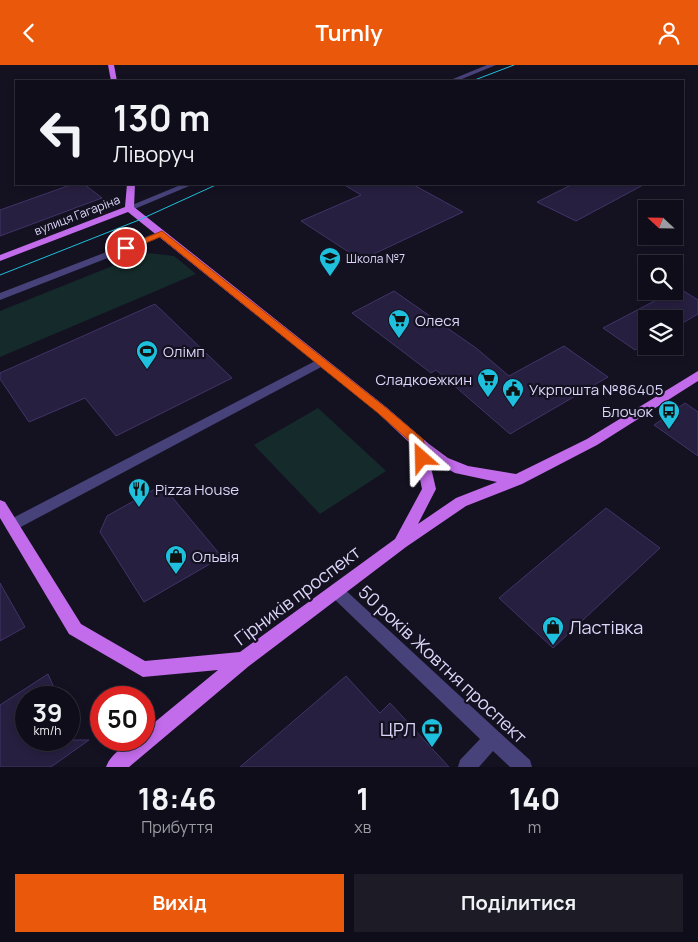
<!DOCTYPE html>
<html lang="uk">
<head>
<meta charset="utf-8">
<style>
	:root { --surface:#0f0d19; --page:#1d1b26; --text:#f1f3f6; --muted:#9b9ca2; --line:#2f2d38; --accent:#ea580c }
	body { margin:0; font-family:Manrope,sans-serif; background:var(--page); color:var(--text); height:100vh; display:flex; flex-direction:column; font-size:19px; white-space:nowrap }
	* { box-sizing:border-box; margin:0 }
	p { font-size:16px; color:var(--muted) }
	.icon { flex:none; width:28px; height:28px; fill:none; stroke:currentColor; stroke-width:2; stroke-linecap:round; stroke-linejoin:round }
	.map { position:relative; height:702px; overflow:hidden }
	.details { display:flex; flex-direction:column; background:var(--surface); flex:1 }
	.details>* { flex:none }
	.hud { position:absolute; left:15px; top:15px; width:669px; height:105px; border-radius:0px; box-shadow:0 2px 8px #0003,0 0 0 1px var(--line); background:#0f0d19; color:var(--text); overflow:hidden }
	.needle { width:32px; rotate:292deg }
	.buttons { position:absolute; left:638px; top:135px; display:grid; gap:10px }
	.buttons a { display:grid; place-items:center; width:45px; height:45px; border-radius:0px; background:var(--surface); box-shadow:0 2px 8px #0003,0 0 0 1px var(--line); font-size:25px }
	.speed { position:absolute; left:15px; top:621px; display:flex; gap:10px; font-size:25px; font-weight:700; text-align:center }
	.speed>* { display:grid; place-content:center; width:65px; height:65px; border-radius:50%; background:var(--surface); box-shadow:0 2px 8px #0003,0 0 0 1px var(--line); line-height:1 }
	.speed small { font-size:12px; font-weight:400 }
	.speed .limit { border:8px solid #d22; background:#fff; color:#111 }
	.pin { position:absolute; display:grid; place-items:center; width:42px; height:42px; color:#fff; margin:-21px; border:2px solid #fff; border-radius:50%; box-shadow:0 1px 5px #0007 }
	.me { position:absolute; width:55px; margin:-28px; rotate:335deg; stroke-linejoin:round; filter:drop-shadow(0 0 4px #0008) }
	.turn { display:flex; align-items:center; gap:18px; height:105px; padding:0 15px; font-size:22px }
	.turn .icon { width:65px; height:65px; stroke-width:2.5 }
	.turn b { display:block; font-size:35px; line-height:42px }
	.eta { display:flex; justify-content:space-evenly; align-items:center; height:85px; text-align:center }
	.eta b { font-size:30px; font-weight:700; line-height:35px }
	.primary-button { display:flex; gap:10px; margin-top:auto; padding:10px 15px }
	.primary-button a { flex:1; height:58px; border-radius:0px; background:var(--accent); color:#fff; font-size:20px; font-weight:700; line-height:58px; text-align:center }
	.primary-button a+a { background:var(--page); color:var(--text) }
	header { display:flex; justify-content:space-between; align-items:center; height:65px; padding:0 15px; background:var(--accent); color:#fff; font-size:22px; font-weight:700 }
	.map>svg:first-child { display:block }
	.green { fill:#152a2a }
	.building { fill:#271f3f; stroke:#413468 }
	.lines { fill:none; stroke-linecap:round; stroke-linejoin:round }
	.minor { fill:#47427a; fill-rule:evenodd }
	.major { fill:#c26ceb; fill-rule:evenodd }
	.tram { stroke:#1ec0dd; stroke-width:1 }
	.route { fill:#ea580c; stroke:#983908 }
	.labels { text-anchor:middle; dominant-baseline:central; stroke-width:4.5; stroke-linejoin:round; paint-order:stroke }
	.far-street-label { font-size:12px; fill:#dcd6f9; stroke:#141121 }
	.far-poi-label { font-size:12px; fill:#dcd6f9; stroke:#141121; text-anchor:start }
	.poi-label { font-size:15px; fill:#dcd6f9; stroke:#141121; text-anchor:start }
	.near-street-label { font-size:18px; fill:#dcd6f9; stroke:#141121 }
	.near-poi-label { font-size:18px; fill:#dcd6f9; stroke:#141121; text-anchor:start }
</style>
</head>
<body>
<header><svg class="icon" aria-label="back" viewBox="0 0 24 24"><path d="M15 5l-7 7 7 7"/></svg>Turnly<svg class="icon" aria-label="person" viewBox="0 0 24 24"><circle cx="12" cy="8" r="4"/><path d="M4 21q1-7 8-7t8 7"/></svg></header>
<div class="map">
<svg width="698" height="702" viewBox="0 0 698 702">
	<rect width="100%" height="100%" fill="#141121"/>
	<!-- green -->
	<g class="green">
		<polygon points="148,188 174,191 196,209 0,292 0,246 135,192"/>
		<polygon points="318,343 386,406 320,449 254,380"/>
	</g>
	<!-- building -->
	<g class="building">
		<polygon points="73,119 84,119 102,133 0,171 0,145"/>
		<polygon points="343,119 412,119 463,147 361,195 301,156 361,130"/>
		<polygon points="573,119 645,119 576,156 537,137"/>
		<polygon points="679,223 698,235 698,249 674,263 674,254 646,254 646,278 635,285 603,263"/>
		<polygon points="394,226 476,283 509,311 564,281 608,312 510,369 436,305 431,308 352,248"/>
		<polygon points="155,239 232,313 116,371 85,333 29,357 0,314 0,308"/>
		<polygon points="685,338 698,347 698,391 654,360"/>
		<polygon points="162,420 222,492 144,537 100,467 107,451"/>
		<polygon points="606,443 660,483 553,583 499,533"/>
		<polygon points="0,518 25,562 0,576"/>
		<polygon points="48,609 58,632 26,632 26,675 89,675 51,702 0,702 0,640"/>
		<polygon points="346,611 380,648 390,638 449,702 240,702"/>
	</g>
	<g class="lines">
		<!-- minor -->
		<g class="minor">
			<polygon points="487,0 496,0 457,16 448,16"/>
			<polygon points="183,119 194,119 132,145 126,145 125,143"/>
			<polygon points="161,166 166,169 164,171 0,235 0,228"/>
			<polygon points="321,293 325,294 327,297 325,300 17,464 12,466 7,464 5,460 7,456"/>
			<polygon points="336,519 341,521 499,667 530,695 532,702 510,702 493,686 479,702 458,702 460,695 480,674 331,531 328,526 331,521"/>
		</g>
		<!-- major -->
		<g class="major">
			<polygon points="108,0 114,0 117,16 111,16"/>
			<path d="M127,119H135L134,142L386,342L429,379L448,393L468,401L516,409L587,374L698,306V316L597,380L522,419L466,441L406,482L249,601L129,702H106C111,688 130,675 144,675V666L218,605L143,612L69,569L0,453V435L5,437L81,559L145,596L240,587L395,474L422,424L413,381L378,348L128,147L0,196V190L125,142ZM429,394L455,408L497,417L456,433L418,459L436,424Z"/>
		</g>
		<!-- tram -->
		<g class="tram">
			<polyline points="472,16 514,0"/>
			<polyline points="0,210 139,155 218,119"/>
		</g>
	</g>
	<!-- route -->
	<polygon class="route" points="162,166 385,342 423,374 428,393 426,396 418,396 413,379 378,348 160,172 129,185 121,183"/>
	<!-- icons -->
	<defs>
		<g id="school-pin" transform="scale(1.125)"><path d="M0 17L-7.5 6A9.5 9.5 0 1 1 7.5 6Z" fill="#1ec0dd" stroke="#141121"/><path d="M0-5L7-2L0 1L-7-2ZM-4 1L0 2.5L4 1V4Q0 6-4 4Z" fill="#111"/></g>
		<g id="supermarket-pin" transform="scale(1.125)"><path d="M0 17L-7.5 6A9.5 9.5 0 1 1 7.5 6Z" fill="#1ec0dd" stroke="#141121"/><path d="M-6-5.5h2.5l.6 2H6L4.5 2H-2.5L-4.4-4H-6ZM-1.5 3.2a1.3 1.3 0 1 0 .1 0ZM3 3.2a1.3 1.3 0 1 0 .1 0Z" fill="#111"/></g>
		<g id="stadium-pin" transform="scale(1.125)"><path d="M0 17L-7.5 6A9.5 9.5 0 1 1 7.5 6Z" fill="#1ec0dd" stroke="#141121"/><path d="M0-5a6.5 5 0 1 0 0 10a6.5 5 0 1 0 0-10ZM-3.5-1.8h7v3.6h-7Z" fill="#111"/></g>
		<g id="civic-pin" transform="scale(1.125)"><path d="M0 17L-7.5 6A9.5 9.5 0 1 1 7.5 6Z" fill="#1ec0dd" stroke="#141121"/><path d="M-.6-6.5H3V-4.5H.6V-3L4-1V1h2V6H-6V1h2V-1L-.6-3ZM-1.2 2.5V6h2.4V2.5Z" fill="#111"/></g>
		<g id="bus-pin" transform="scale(1.125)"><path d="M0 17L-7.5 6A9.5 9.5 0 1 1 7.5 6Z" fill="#1ec0dd" stroke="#141121"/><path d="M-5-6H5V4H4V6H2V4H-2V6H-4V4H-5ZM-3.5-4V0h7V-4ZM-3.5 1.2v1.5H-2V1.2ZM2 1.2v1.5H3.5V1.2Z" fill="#111"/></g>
		<g id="restaurant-pin" transform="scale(1.125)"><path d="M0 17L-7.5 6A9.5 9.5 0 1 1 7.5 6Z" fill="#1ec0dd" stroke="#141121"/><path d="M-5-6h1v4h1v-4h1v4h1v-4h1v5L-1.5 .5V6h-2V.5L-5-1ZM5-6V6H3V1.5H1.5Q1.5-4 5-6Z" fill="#111"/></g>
		<g id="shop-pin" transform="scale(1.125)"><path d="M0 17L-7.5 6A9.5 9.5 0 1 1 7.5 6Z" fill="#1ec0dd" stroke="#141121"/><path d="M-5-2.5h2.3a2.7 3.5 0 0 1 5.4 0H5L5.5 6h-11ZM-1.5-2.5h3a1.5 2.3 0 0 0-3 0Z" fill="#111"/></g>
		<g id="bank-pin" transform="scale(1.125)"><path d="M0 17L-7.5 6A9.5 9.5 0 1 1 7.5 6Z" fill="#1ec0dd" stroke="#141121"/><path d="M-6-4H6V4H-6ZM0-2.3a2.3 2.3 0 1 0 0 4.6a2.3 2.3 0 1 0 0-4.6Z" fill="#111"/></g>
	</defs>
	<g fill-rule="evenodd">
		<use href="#school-pin" x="330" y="193"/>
		<use href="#supermarket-pin" x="399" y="255"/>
		<use href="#stadium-pin" x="147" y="286"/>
		<use href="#supermarket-pin" x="488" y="314"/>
		<use href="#civic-pin" x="513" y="324"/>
		<use href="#bus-pin" x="669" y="346"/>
		<use href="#restaurant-pin" x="139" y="424"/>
		<use href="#shop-pin" x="176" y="491"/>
		<use href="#shop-pin" x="553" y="562"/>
		<use href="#bank-pin" x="432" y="664"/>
	</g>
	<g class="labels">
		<!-- far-street labels -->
		<g class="far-street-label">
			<text transform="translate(77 150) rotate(-21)">вулиця Гагаріна</text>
		</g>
		<!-- far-poi labels -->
		<g class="far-poi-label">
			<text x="346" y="193">Школа №7</text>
		</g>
		<!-- poi labels -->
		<g class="poi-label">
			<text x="415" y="255">Олеся</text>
			<text x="163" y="286">Олімп</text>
			<text x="472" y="314" text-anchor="end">Сладкоежкин</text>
			<text x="529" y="324">Укрпошта №86405</text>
			<text x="653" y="346" text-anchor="end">Блочок</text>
			<text x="155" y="424">Pizza House</text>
			<text x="192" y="491">Ольвія</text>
		</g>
		<!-- near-street labels -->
		<g class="near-street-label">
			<text transform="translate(297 530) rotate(-37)">Гірників проспект</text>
			<text transform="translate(443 599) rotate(43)">50 років Жовтня проспект</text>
		</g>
		<!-- near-poi labels -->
		<g class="near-poi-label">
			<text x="569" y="562">Ластівка</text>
			<text x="416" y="664" text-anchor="end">ЦРЛ</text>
		</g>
	</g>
</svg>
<div class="buttons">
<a><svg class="needle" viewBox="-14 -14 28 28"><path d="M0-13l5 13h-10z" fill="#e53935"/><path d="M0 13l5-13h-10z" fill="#9b9ca2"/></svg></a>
<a><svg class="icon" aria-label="search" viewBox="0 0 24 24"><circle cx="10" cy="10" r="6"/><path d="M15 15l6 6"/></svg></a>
<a><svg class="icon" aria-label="layers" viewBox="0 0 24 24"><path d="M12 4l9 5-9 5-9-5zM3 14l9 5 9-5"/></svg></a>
</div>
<div class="speed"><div>39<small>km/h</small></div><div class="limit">50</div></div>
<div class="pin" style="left:126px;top:183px;background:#d93025"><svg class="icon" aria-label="arrive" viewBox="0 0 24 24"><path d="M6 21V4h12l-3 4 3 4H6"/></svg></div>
<svg class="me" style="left:422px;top:393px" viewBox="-20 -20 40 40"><path d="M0-17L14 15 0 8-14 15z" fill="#ea580c" stroke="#fff" stroke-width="4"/></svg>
<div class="hud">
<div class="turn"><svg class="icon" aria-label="left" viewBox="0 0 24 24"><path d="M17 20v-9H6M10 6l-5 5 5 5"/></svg><div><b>130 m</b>Ліворуч</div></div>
</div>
</div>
<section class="details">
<div class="eta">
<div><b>18:46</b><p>Прибуття</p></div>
<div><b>1</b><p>хв</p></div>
<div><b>140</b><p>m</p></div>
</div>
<div class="primary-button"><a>Вихід</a><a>Поділитися</a></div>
</section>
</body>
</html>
